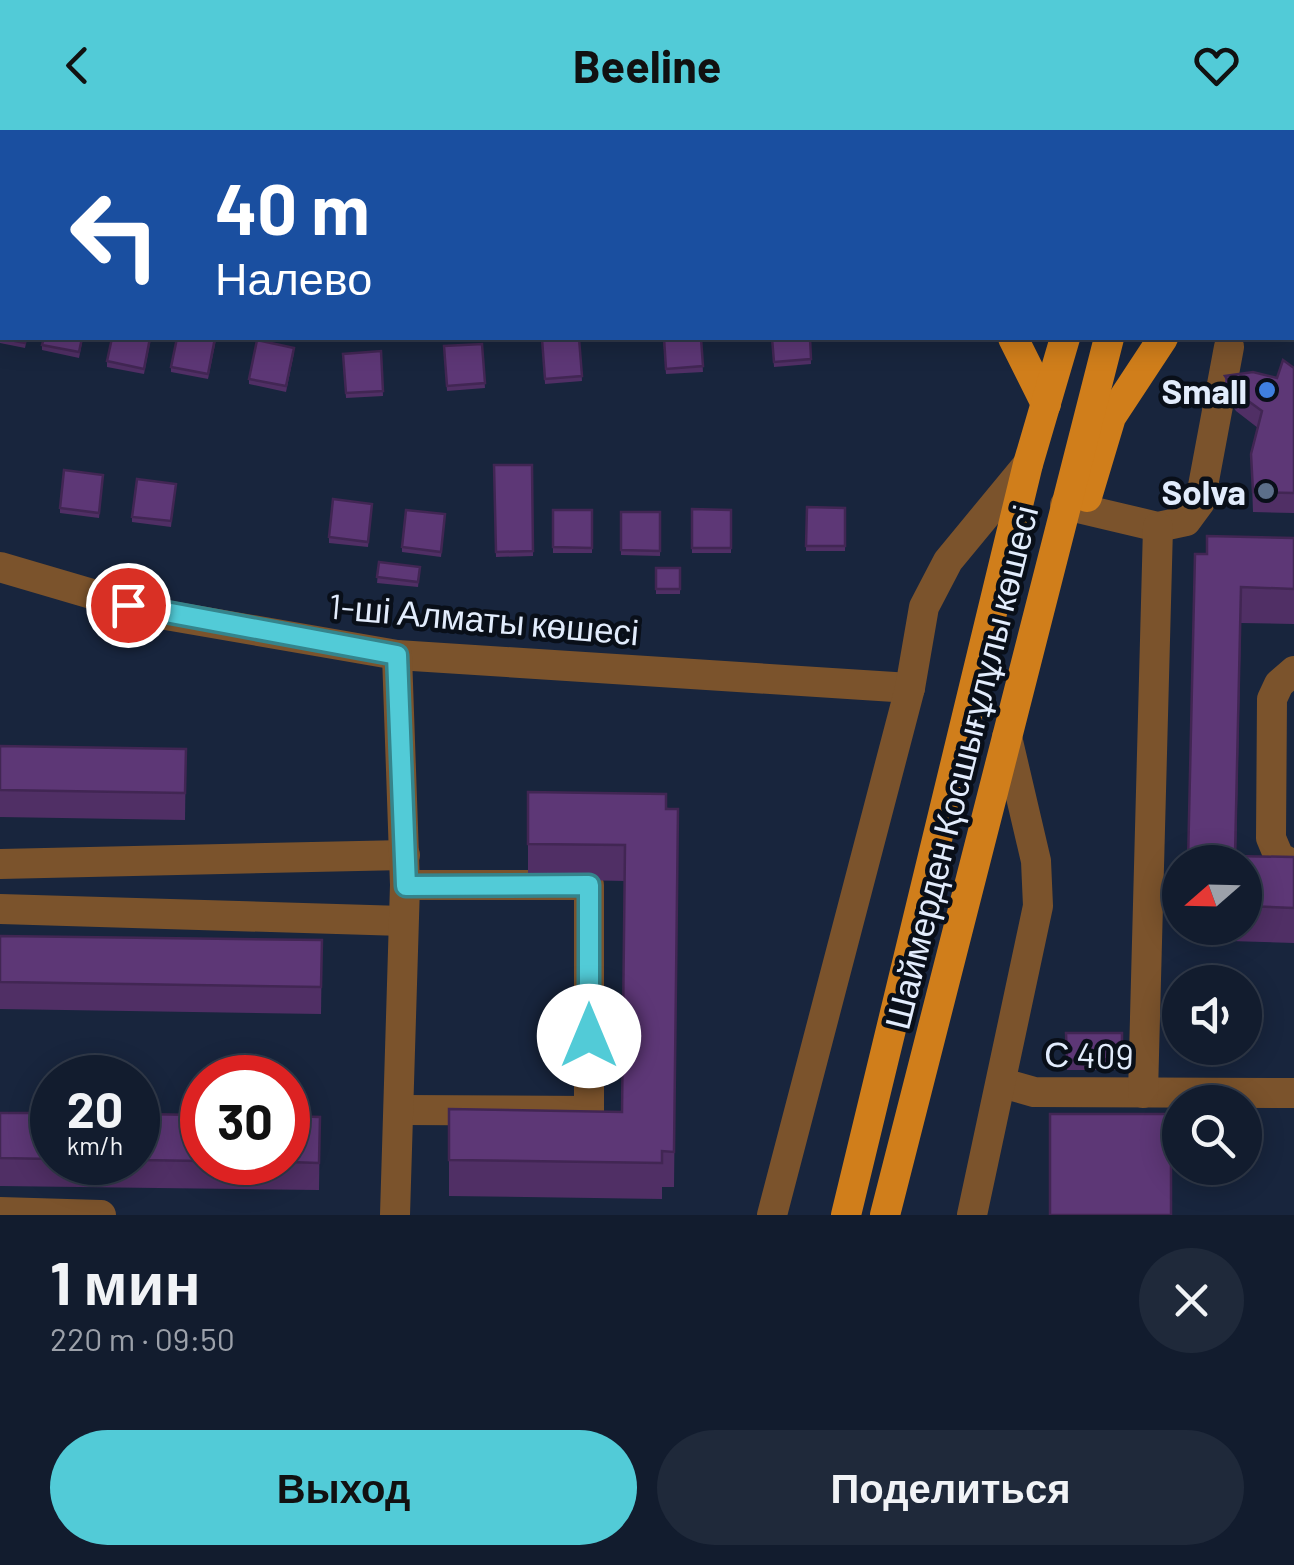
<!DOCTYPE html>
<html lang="ru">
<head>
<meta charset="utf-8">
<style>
	:root { --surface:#121c2e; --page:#1f293a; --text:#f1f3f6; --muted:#9ca1aa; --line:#313a4a; --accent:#52cbd7 }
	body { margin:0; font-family:Barlow,sans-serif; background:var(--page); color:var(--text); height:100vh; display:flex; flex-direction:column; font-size:38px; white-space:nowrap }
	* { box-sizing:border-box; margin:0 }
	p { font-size:32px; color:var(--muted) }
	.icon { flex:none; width:55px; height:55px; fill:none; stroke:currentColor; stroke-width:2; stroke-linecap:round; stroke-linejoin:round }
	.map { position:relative; height:1085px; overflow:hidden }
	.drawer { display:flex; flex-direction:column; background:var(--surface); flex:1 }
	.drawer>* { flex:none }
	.banner { position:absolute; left:0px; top:0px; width:1295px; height:210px; box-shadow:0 5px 25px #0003,0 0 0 2px var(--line); background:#1a4fa0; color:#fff; overflow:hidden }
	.needle { width:65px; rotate:250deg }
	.tools { position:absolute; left:1162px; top:715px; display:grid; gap:20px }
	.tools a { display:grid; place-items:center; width:100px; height:100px; border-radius:50%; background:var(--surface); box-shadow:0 5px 25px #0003,0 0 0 2px var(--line); font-size:50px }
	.speed { position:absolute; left:30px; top:925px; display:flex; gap:20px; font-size:50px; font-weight:700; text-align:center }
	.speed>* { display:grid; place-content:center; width:130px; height:130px; border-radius:50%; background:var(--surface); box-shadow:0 5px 25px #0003,0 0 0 2px var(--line); line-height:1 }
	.speed small { font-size:25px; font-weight:400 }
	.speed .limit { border:15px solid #d22; background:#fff; color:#111 }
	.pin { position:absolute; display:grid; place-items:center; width:85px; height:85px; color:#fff; margin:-42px; border:5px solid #fff; border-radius:50%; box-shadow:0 2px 10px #0007 }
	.me { position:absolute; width:110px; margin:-55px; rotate:0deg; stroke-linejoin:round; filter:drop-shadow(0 0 8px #0008) }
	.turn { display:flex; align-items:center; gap:35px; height:210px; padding:0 50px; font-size:45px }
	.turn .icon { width:130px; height:130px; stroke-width:2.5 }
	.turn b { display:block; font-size:70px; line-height:85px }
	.round { display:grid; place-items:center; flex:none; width:105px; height:105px; border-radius:52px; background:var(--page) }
	.head { display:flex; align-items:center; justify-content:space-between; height:170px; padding:0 50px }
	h1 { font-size:60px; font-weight:700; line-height:75px }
	.button { display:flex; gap:20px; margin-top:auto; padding:20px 50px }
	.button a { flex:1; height:115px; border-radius:60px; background:var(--accent); color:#111; font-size:40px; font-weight:700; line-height:115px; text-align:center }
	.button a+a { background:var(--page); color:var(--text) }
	header { display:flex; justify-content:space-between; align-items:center; height:130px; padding:0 50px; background:var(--accent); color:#111; font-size:45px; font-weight:700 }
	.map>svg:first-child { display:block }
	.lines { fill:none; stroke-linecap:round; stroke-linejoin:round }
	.minor { stroke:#7b532c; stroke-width:30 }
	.major { stroke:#d07e1b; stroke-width:30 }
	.wall { fill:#502f65 }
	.building { fill:#5d3776; stroke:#412653; stroke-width:2.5 }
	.route-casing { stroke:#35848c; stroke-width:25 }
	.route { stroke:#52cbd7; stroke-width:18 }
	.shop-dot { fill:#3f7fe0; stroke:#090f19; stroke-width:4 }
	.service-dot { fill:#5c6f8a; stroke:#090f19; stroke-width:4 }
	.labels { text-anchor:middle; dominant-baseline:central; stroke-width:9; stroke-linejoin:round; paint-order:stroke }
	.poi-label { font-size:35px; font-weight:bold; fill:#e2ecfc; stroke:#090f19; text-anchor:end }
	.street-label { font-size:35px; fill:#e2ecfc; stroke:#090f19 }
</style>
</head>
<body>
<header><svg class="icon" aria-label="back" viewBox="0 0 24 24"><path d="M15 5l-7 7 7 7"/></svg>Beeline<svg class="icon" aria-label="heart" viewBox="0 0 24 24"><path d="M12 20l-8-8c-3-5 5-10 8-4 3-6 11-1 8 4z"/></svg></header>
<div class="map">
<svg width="1294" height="1085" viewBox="0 0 1294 1085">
	<rect width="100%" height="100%" fill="#18253d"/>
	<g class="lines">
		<!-- minor -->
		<g class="minor">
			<polyline points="757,2 757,0"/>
			<polyline points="962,2 962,0"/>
			<polyline points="0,139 2,139"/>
			<polyline points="1065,375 1158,397 1186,391 1200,372 1229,217"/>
			<polyline points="0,437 160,484 397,525 910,558"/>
			<polyline points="1294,541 1279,554 1272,569 1271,708 1279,727 1294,735"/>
			<polyline points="0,734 405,725"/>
			<polyline points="0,779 403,791"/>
			<polyline points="1002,953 1034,962 1294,963"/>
			<polyline points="1143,963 1158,397"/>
			<polyline points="402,980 589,981 589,755 405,755"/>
			<polyline points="0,1082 101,1085"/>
			<polyline points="395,1085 405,755 397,525"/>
			<polyline points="772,1085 910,558 924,477 948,431 1028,334"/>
			<polyline points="972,1085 1038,776 1036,731 1007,607"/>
		</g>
		<!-- major -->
		<g class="major">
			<polyline points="1182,0 1183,2"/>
			<polyline points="1064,2 1065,0"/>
			<polyline points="1117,2 1117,0"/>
			<polyline points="1158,2 1158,0"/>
			<polyline points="1292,115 1294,116"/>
			<polyline points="1013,208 1046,274"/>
			<polyline points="1087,367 1111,287 1163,208"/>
			<polyline points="846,1085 1028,334 1065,208"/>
			<polyline points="885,1085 1109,208"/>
		</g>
	</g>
	<!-- wall -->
	<g class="wall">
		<rect x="580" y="0" width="65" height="2"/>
		<rect x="775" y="0" width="59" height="2"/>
		<rect x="879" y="0" width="64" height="2"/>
		<polygon points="0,167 2,208 27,208 25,218 0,213"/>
		<polygon points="83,208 79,228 42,220 42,215"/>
		<polygon points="151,208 144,244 107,237 107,231"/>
		<polygon points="579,208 582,251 545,254 542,209"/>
		<polygon points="663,208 701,208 703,242 666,244"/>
		<polygon points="772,208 810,208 811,234 774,237"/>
		<polygon points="216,210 208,249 171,242 171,237"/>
		<polygon points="482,214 485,258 447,261 444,216"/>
		<polygon points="381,221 383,266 346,268 343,224"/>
		<polygon points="294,223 286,262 249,254 249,249"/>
		<polygon points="1294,238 1294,383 1253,382 1251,324 1258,298 1236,281 1225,265 1225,246 1277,248"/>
		<polygon points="494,335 532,335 533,426 496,427"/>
		<polygon points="103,345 99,388 60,383 60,378"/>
		<polygon points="176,354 171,397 132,392 132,387"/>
		<polygon points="372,374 368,417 329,413 329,407"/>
		<polygon points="807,377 845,378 845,421 806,421"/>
		<polygon points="692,379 731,380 731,423 692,423"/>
		<rect x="553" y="380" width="39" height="43"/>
		<polygon points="621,382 660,382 660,426 621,425"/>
		<polygon points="445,389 441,427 402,422 402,417"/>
		<polygon points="1294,408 1294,494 1241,493 1236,726 1294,727 1294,813 1196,810 1196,800 1187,800 1187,798 1245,798 1245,732 1188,732 1207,424"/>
		<polygon points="379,432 420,437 418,457 377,453"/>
		<rect x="656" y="438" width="24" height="26"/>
		<polygon points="0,616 186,619 185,690 0,687"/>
		<polygon points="528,662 678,679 674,1057 662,1057 662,1069 449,1066 449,979 622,982 625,751 528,749"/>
		<polygon points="0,806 322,810 321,884 0,879"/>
		<polygon points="1066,903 1122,903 1122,940 1067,940"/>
		<polygon points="0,983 52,983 52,1032 138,1032 138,984 202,985 202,1032 288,1032 320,987 319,1060 0,1056"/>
	</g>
	<!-- building -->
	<g class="building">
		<polygon points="0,167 2,168 2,208 26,208 25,213 0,208"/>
		<polygon points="44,208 82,208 79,222 42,215"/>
		<polygon points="112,208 150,208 144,239 107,231"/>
		<polygon points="177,208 215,208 208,244 171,237"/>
		<polygon points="579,208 582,246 545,249 542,209"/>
		<polygon points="664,208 701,208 703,236 666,239"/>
		<polygon points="772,208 810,208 811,229 774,232"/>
		<polygon points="257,210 294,218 286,256 249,249"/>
		<polygon points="482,214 485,253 447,256 444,216"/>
		<polygon points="381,221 383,261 346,263 343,224"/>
		<polygon points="1283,230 1294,238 1294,363 1253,362 1251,324 1262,281 1236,262 1225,246 1253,242 1277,248"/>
		<polygon points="494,335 532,335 533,421 496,422"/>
		<polygon points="64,340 103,345 99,383 60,378"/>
		<polygon points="137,349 176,354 171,391 132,387"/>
		<polygon points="333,369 372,374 368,412 329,407"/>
		<polygon points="807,377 845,378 845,416 806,416"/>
		<polygon points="692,379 731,380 731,418 692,418"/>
		<polygon points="406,380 445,384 441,422 402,417"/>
		<polygon points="553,380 592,380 592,418 553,417"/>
		<polygon points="621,382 660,382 660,421 621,420"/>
		<polygon points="1207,406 1294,408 1294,459 1241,457 1235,726 1294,727 1294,778 1245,776 1245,732 1188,732 1195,424 1207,424"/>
		<polygon points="379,432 420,437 418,452 377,447"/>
		<rect x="656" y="438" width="24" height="21"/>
		<polygon points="0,616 186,619 185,663 0,660"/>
		<polygon points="528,662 666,664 666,679 678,679 674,1022 662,1021 662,1033 449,1030 449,979 622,982 625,715 528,714"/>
		<polygon points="0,806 322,810 321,857 0,852"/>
		<polygon points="1066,903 1122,903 1122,929 1067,930"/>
		<polygon points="0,983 52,983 52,1029 0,1028"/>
		<polygon points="138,984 202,985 202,1031 138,1030"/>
		<rect x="1050" y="984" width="121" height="101"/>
		<polygon points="288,986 320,987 319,1033 288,1032"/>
	</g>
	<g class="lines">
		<!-- route casing -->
		<g class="route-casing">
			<polyline id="route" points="128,475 397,525 406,756 589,755 589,906"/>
		</g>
		<!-- route -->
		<use href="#route" class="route"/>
	</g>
	<!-- markers -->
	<circle class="shop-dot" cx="1267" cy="260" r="10"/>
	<circle class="service-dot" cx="1266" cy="361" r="10"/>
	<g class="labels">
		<!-- poi labels -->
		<g class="poi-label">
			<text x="1247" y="260">Small</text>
			<text x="1246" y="361">Solva</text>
		</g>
		<!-- street labels -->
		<g class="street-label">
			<text transform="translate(484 488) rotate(5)">1-ші Алматы көшесі</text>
			<text transform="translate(960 637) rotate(-76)">Шаймерден Қосшығұлұлы көшесі</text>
			<text transform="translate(1089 924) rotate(2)">С 409</text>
		</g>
	</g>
</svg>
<div class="tools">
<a><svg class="needle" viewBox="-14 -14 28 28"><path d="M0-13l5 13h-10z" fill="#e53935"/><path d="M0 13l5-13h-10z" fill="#9ca1aa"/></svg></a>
<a><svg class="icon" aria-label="sound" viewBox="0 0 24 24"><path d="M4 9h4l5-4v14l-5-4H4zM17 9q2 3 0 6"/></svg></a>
<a><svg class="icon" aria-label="search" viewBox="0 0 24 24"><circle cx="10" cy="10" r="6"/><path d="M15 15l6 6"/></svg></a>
</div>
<div class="speed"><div>20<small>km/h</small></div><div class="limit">30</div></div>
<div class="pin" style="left:128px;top:475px;background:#d93025"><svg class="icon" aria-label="arrive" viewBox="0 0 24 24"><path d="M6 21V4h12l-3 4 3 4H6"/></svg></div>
<svg class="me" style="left:589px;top:906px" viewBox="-20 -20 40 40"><circle r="19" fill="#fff"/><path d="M0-13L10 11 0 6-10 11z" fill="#52cbd7"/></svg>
<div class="banner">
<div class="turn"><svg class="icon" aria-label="left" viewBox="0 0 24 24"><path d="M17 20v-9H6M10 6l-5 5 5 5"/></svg><div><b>40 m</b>Налево</div></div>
</div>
</div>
<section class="drawer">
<div class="head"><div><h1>1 мин</h1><p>220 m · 09:50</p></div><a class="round"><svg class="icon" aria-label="close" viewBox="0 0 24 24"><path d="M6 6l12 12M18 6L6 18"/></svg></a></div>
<div class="button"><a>Выход</a><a>Поделиться</a></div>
</section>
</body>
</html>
